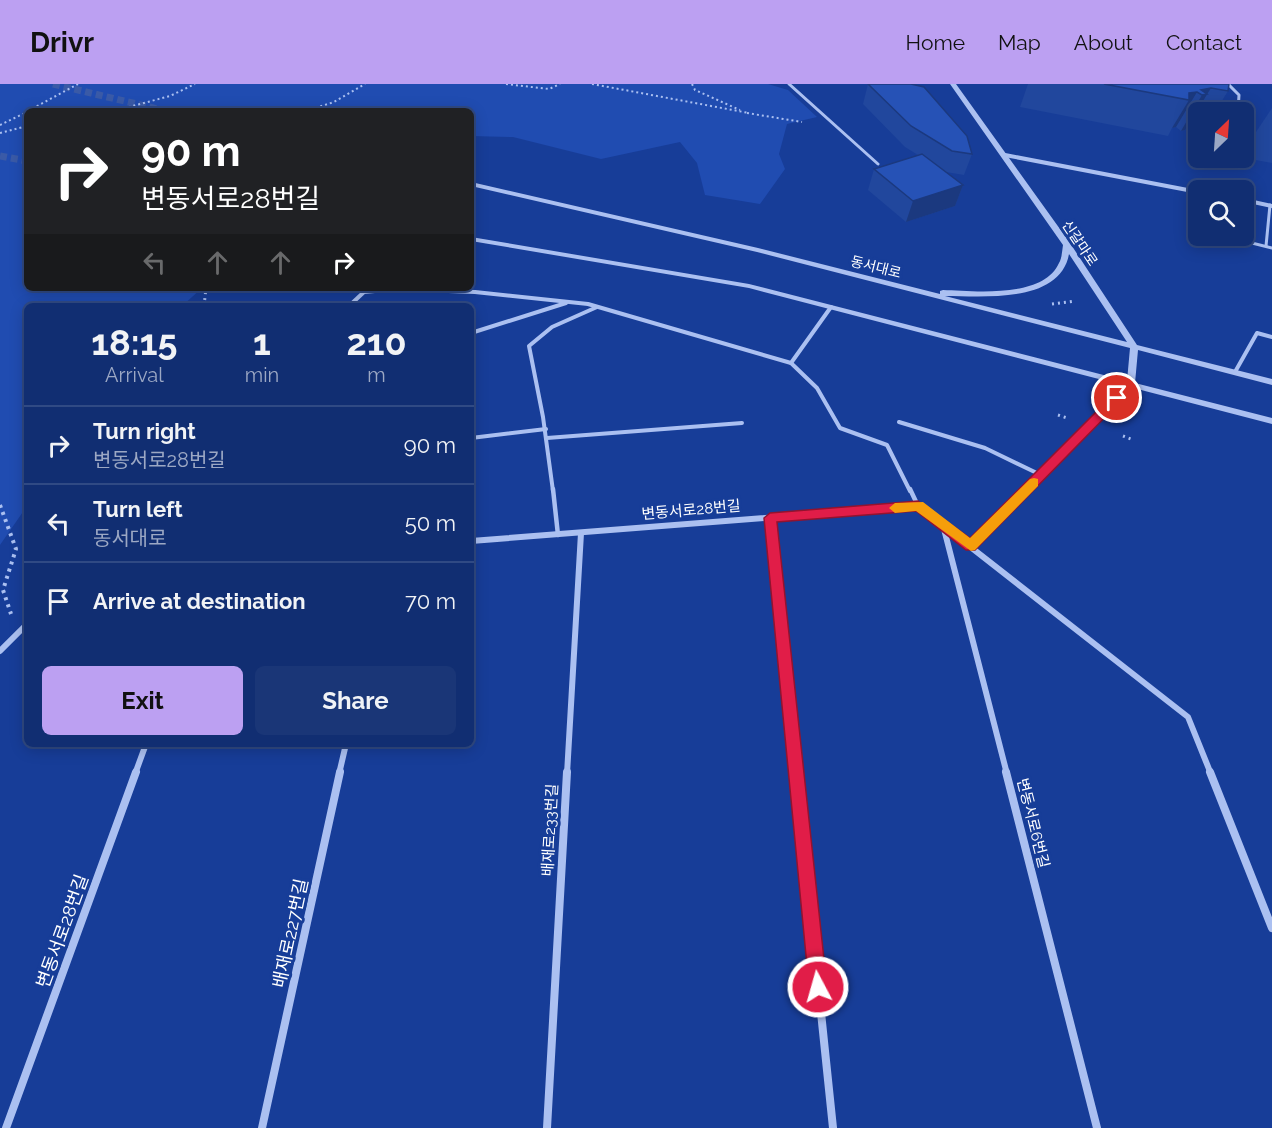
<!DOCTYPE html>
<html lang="en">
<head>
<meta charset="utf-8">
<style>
	:root { --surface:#112e72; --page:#1a3677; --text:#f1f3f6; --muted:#9ca8c4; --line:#304a84; --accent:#bca0f2 }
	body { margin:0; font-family:Raleway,"Noto Sans KR",sans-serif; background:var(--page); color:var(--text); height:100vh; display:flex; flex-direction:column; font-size:22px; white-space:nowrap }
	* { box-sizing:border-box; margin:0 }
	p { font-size:20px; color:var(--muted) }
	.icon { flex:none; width:33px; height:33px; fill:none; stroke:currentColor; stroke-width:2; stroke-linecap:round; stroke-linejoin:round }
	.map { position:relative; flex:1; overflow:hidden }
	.drawer { position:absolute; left:24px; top:219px; width:450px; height:444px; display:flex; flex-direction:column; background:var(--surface); border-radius:9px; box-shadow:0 3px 15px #0003,0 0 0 2px var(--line) }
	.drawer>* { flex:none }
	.banner { position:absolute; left:24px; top:24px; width:450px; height:183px; border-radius:9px; box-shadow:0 3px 15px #0003,0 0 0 2px var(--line); background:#202124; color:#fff; overflow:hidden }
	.needle { width:39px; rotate:25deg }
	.buttons { position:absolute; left:1188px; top:18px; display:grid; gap:12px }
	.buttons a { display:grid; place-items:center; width:66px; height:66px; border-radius:9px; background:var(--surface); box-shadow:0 3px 15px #0003,0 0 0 2px var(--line); font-size:30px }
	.pin { position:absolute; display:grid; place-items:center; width:51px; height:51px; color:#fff; margin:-26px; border:3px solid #fff; border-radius:50%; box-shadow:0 2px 6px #0007 }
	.me { position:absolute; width:66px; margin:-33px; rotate:354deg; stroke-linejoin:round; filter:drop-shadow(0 0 4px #0008) }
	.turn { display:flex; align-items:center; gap:21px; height:126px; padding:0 18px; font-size:27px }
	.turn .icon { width:78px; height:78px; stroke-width:2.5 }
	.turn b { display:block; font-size:42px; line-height:51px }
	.lanes { display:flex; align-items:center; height:57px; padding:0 18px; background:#0003; justify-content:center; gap:30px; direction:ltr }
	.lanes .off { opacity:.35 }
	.eta { display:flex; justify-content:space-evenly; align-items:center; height:102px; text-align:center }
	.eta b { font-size:36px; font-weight:700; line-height:42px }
	.primary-button { display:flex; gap:12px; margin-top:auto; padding:12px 18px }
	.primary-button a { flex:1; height:69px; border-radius:9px; background:var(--accent); color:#111; font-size:24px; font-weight:700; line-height:69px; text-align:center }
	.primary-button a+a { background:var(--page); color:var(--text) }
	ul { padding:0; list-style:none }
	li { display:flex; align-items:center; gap:18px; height:78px; padding:0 18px; border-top:2px solid var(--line) }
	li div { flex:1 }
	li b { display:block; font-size:22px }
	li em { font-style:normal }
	header { display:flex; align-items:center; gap:36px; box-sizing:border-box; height:84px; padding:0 30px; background:var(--accent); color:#111 }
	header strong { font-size:28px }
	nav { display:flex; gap:33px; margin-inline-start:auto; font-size:21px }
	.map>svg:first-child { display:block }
	.green { fill:#204cb1 }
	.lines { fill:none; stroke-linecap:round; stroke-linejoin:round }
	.tertiary-tunnel { stroke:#3a5aa7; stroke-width:7; stroke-dasharray:7 4; stroke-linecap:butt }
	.path-far2 { stroke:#abc0f1; stroke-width:2; stroke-dasharray:2 3; stroke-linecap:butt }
	.path-far1 { stroke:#abc0f1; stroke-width:3; stroke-dasharray:2 4; stroke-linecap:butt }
	.path { stroke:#abc0f1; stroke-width:4; stroke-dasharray:3 4.5; stroke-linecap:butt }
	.service-far2 { stroke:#abc0f1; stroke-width:3 }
	.service-far1 { stroke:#abc0f1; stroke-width:4 }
	.service { stroke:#abc0f1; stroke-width:4.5 }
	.minor-far3 { stroke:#abc0f1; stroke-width:4 }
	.minor-far2 { stroke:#abc0f1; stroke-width:4.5 }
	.minor-far1 { stroke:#abc0f1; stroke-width:6 }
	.minor { stroke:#abc0f1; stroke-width:8 }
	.tertiary { fill:#abc0f1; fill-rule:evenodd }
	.wall { fill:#21479d }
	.shaded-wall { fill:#1b397f }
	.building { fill:#2652b6; stroke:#1b397f; stroke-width:1.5 }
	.route { fill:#e11d48; stroke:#92132f; stroke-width:1.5 }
	.slow { fill:#f59e0b }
	.labels { text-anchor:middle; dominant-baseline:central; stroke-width:6; stroke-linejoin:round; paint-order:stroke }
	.far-street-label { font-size:14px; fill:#fff; stroke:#173d98 }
	.street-label { font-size:15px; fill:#fff; stroke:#173d98 }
	.near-street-label { font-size:18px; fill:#fff; stroke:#173d98 }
</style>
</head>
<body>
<header>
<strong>Drivr</strong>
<nav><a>Home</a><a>Map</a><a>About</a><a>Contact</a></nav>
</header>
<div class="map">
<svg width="1272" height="1044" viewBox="0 0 1272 1044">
	<rect width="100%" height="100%" fill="#173d98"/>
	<!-- green -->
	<polygon class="green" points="0,0 768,0 788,6 817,33 787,40 779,70 785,85 760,120 705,111 697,79 680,58 601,75 513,53 471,52 471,27 27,27 27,204 202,204 182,222 27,222 27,422 0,461"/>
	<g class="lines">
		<!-- tertiary-tunnel -->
		<g class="tertiary-tunnel">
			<polyline points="53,0 166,27"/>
			<polyline points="0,72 27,77"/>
		</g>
		<!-- path-far2 -->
		<g class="path-far2">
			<polyline points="506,0 549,5 560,0"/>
			<polyline points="592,0 749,29"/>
			<polyline points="692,0 695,6 740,26"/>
			<polyline points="28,27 78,0"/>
			<polyline points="114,27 170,12 195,0"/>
			<polyline points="306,27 334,18 365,0"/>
			<polyline points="747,29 802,38"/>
			<polyline points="0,41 27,28"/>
			<polyline points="0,49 27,42"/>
		</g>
		<!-- path-far1 -->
		<g class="path-far1">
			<polyline points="1052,220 1075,217"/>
			<polyline points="204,222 206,204"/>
			<polyline points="1058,331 1067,334"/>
			<polyline points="1123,352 1131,355"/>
		</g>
		<!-- path -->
		<polyline class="path" points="0,421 16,465 3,506 11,530"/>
		<!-- service-far2 -->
		<g class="service-far2">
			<polyline points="789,0 878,80"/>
			<polyline points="1228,0 1239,11 1238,28"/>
			<polyline points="1224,152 1272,164"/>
			<polyline points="1266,162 1270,121"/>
		</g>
		<!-- service-far1 -->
		<g class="service-far1">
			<polyline points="349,222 364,208 396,205 475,208 588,220 791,279 831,223"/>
			<polyline points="471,249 566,219"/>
			<polyline points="791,279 817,304 840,344 887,361 910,407"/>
			<polyline points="1235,288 1257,249 1272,253"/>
			<polyline points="899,338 985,364 1041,391"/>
			<polyline points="471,354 546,345"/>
			<polyline points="547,354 742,339"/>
			<polyline points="553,407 543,333 529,262 552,243 597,223"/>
		</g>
		<!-- service -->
		<g class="service">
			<polyline points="553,405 558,451"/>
			<polyline points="910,405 918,422"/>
		</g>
		<!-- minor-far3 -->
		<g class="minor-far3">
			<polyline points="1005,71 1198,108"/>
			<polyline points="1244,116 1272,122"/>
		</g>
		<!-- minor-far2 -->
		<polyline class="minor-far2" points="1026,407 1131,301"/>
		<!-- minor-far1 -->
		<g class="minor-far1">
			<polyline points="770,434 796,690"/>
			<polyline points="943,441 1007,690"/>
			<polyline points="471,457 918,422 1188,633 1211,690"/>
			<polyline points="971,462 1027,405"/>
			<polyline points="0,567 27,540"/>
			<polyline points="135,690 146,660"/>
			<polyline points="339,690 346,660"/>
			<polyline points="567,690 581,449"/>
		</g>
		<!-- minor -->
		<g class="minor">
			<polyline points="796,688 833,1044"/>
			<polyline points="1006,688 1097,1044"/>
			<polyline points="1210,688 1272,844"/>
			<polyline points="6,1044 136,688"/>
			<polyline points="262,1044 340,688"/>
			<polyline points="547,1044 567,688"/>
		</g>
		<!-- tertiary -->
		<path class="tertiary" d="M950,0H956L1070,159L1137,261L1272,295V301L1138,266L1135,299L1272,334V340L749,204L471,157V153L749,200L1127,297L1130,264L757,168L471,102V98L758,164L940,210V207L943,206C974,207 1043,215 1059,179C1062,174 1062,167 1063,161ZM1069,170L1127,258L945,212C983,212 1060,220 1069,170Z"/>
	</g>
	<!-- wall -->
	<g class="wall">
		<polygon points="868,0 972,70 964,91 946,88 963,101 955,122 906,138 868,106 874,85 918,71 905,63 863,20"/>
		<polygon points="1028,0 1229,0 1228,7 1215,28 1198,28 1198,42 1189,40 1185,46 1181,47 1176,43 1172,44 1168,52 1020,23"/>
		<polygon points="1272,24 1272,79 1250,75 1250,57"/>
	</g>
	<!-- shaded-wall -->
	<g class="shaded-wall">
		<polygon points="1211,4 1185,46 1181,47 1202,11 1201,6"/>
		<polygon points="1197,8 1176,43 1172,44 1189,16 1189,9"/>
		<polygon points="963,101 955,122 906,138 913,117"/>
	</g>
	<!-- building -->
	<g class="building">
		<polygon points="868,0 911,0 924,3 967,52 972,70 952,67 911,42"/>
		<polygon points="1104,0 1229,0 1228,7 1211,4 1201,6 1207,10 1202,11 1197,8 1189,9 1189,16"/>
		<polygon points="922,70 963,101 913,117 874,85"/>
	</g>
	<!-- route -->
	<polygon class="route" points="1117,310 1121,311 1121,317 975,466 966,466 916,427 777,438 827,903 825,909 818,912 812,909 809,903 764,434 770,429 918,417 970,454 1113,311"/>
	<!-- slow -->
	<polygon class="slow" points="1034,394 1038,395 1038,402 975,466 971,467 916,427 895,429 889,424 895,419 923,418 970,454 1030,395"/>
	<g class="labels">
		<!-- far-street labels -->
		<g class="far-street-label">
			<text transform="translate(1080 159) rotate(56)">신갈마로</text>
			<text transform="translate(876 183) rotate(14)">동서대로</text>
		</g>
		<!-- street labels -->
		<g class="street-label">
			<text transform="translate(691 426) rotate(-5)">변동서로28번길</text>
			<text transform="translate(1033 739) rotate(76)">변동서로6번길</text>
			<text transform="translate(550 746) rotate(-87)">배재로233번길</text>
		</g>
		<!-- near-street labels -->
		<g class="near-street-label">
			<text transform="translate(62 847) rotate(-70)">변동서로28번길</text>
			<text transform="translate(290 849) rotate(-78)">배재로227번길</text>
		</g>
	</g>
</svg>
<div class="buttons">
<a><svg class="needle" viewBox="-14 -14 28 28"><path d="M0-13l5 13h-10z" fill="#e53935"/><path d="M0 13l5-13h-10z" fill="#9ca8c4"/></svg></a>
<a><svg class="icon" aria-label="search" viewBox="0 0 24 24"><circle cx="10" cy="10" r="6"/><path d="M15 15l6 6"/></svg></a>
</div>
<div class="pin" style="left:1117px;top:314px;background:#d93025"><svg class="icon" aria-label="arrive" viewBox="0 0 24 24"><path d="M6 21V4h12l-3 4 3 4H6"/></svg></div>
<svg class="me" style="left:818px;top:903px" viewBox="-20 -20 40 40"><circle r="17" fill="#e11d48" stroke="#fff" stroke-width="3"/><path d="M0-11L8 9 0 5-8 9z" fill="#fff"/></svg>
<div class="banner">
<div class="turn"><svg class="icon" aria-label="right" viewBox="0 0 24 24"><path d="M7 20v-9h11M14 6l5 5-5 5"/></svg><div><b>90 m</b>변동서로28번길</div></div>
<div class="lanes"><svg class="icon off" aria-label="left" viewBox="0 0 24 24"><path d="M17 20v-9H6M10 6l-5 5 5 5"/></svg><svg class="icon off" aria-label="ahead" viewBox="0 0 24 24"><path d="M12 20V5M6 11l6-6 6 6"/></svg><svg class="icon off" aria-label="ahead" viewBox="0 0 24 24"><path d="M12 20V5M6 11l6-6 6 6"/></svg><svg class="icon" aria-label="right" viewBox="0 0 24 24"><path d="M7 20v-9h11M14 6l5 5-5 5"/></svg></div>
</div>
<section class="drawer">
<div class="eta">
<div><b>18:15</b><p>Arrival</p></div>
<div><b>1</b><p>min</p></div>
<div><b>210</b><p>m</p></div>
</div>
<ul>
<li><svg class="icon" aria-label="right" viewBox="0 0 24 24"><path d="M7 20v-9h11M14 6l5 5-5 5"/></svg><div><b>Turn right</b><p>변동서로28번길</p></div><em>90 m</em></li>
<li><svg class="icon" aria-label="left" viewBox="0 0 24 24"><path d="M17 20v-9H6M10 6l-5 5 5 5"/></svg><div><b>Turn left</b><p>동서대로</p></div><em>50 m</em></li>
<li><svg class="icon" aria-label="arrive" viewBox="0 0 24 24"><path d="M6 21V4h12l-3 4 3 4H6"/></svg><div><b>Arrive at destination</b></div><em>70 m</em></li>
</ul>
<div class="primary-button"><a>Exit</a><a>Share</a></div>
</section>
</div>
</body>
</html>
